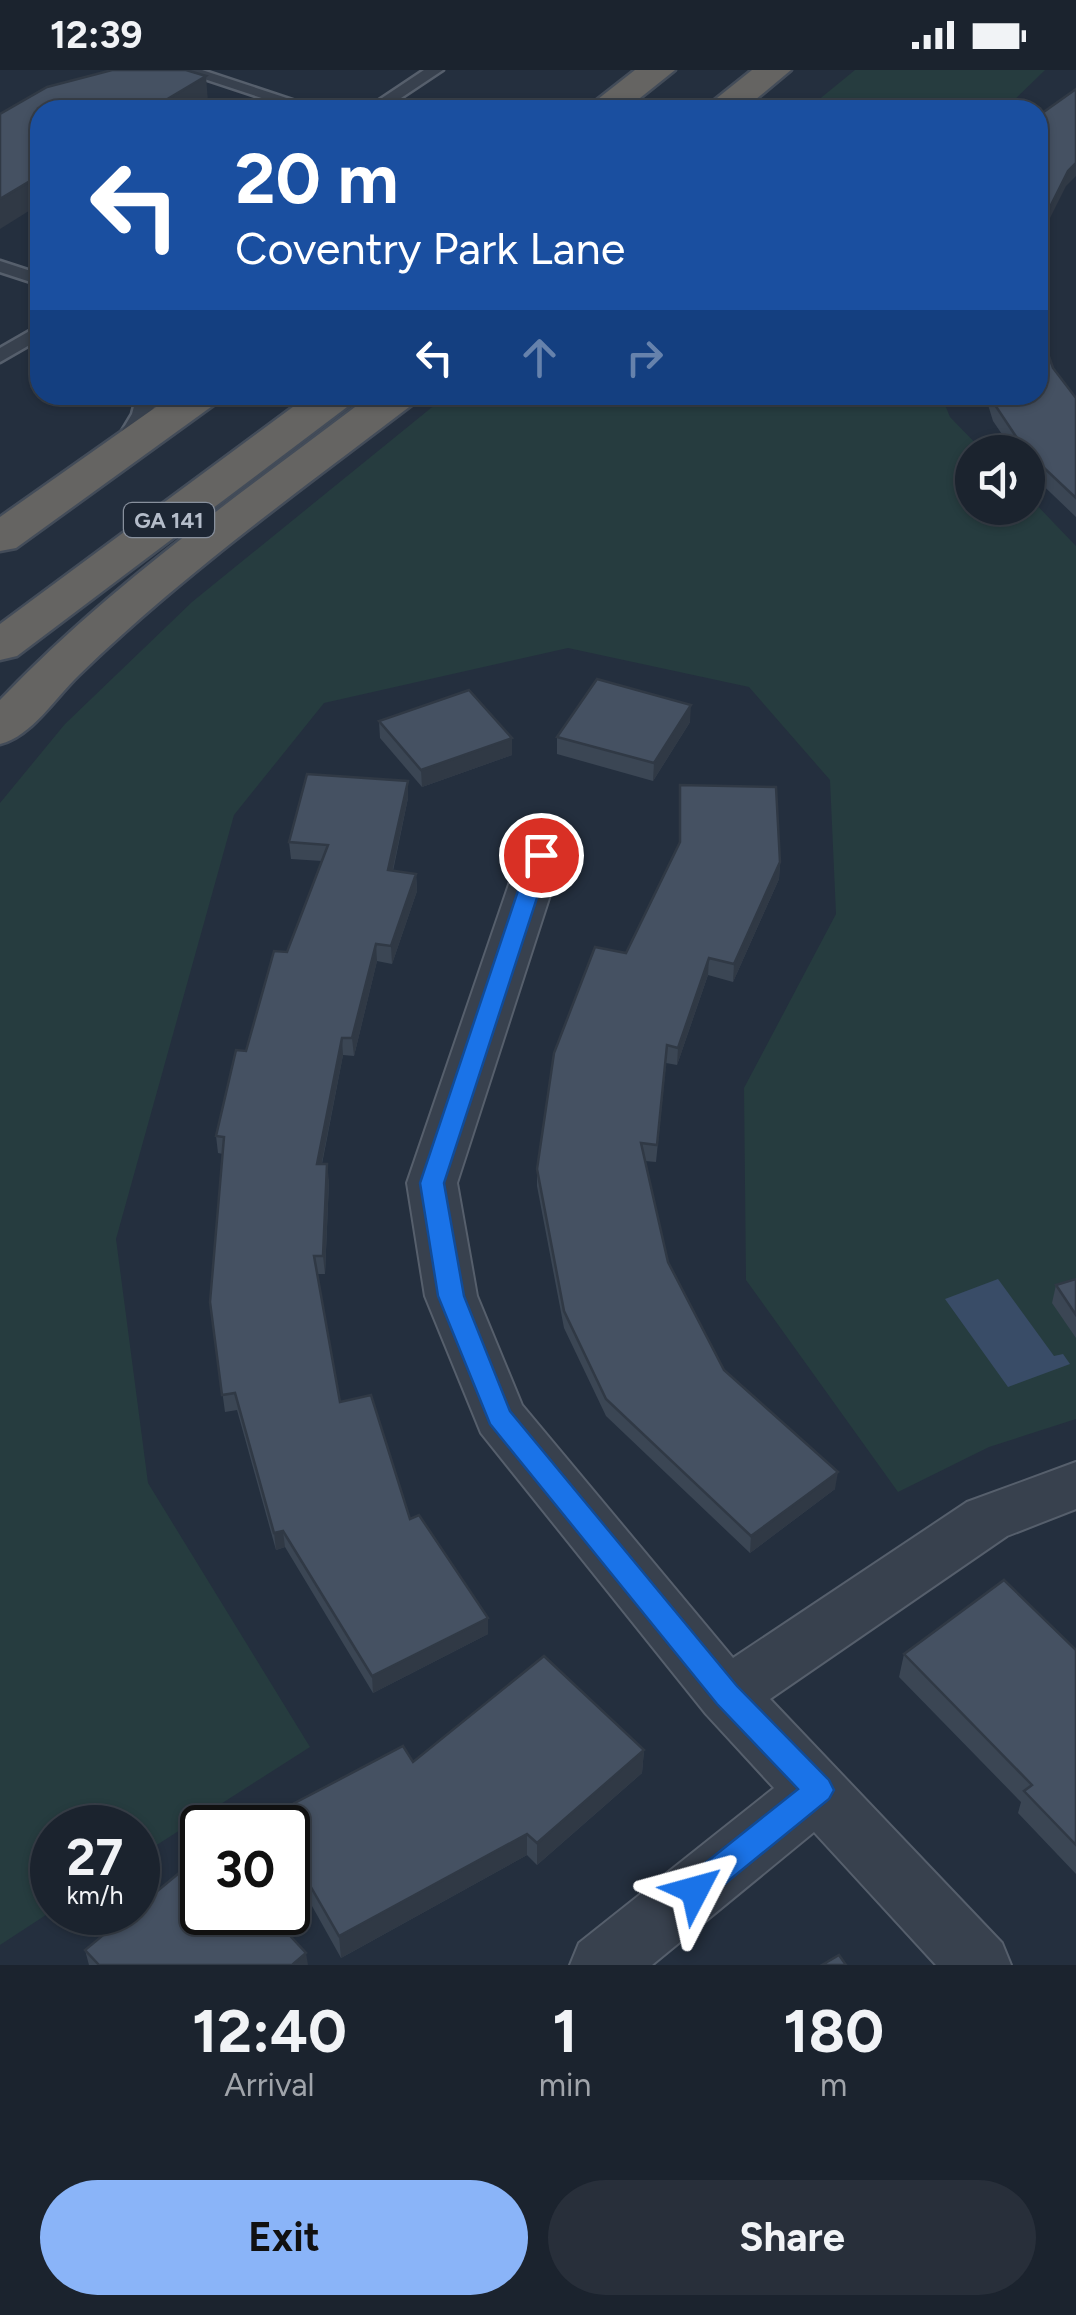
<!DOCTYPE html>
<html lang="en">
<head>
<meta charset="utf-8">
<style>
	:root { --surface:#1b232e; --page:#282f3a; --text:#f1f3f6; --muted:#a0a4aa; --line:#39404a; --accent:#8ab4f8 }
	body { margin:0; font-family:Figtree,sans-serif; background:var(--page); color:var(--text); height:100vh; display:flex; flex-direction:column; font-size:38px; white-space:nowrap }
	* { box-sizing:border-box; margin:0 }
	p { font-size:32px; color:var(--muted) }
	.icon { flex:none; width:55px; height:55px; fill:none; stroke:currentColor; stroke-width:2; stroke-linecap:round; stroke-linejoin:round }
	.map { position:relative; height:1895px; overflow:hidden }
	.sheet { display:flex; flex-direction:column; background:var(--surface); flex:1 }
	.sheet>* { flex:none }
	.guide { position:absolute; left:30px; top:30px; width:1018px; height:305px; border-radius:30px; box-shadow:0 2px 8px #0004,0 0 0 2px var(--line); background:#1a4fa0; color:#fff; overflow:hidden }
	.controls { position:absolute; left:955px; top:365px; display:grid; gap:20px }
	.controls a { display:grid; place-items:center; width:90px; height:90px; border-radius:50%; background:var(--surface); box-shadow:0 2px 8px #0004,0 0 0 2px var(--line); font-size:50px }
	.speed { position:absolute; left:30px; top:1735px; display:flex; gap:20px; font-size:50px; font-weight:700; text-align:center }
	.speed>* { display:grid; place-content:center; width:130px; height:130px; border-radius:50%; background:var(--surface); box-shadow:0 2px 8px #0004,0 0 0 2px var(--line); line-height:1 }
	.speed small { font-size:25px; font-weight:400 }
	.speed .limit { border:5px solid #111; border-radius:15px; background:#fff; color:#111 }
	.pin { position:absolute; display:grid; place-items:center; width:85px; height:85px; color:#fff; margin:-42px; border:5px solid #fff; border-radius:50%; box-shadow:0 2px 10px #0007 }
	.me { position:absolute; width:110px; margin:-55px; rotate:51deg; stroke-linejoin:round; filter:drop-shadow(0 0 8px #0008) }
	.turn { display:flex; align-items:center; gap:35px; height:210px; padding:0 40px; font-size:45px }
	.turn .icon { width:130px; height:130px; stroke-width:2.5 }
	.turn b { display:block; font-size:70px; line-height:85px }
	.lanes { display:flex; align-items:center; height:95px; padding:0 40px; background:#0003; justify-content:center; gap:50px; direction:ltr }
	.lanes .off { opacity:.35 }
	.eta { display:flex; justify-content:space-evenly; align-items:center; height:170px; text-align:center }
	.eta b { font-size:60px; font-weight:700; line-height:70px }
	.action { display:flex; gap:20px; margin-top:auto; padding:20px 40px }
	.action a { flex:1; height:115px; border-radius:60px; background:var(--accent); color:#111; font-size:40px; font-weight:700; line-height:115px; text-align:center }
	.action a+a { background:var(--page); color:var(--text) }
	.status { display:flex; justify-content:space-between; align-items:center; height:70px; padding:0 50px; background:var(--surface); direction:ltr }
	.status svg { height:28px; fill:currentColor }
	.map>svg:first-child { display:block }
	.green { fill:#263c3f }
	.water { fill:#394c67 }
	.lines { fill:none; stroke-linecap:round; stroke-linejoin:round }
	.service-casing { stroke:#565f6c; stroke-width:5 }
	.minor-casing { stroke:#565f6c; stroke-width:4 }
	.trunk-casing { stroke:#434c59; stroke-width:5 }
	.service { fill:#38414e; fill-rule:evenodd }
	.minor { fill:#38414e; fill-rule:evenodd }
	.trunk { fill:#656462; fill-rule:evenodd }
	.wall { fill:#3b4654 }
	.shaded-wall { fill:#303945 }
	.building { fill:#455162; stroke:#303945; stroke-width:2.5 }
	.route { fill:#1a73e8; stroke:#114b97; stroke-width:2.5 }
	.labels { text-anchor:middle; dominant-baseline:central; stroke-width:8; stroke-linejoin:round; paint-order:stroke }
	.shield { fill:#1d2633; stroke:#878f9c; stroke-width:2.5 }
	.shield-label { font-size:22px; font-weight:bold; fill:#b4bcc9 }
</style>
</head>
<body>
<div class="status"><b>12:39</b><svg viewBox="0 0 49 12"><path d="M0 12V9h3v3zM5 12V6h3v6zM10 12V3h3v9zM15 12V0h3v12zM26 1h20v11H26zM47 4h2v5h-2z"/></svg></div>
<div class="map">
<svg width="1076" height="1895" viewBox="0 0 1076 1895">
	<rect width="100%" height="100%" fill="#242f3e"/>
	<!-- green -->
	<g class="green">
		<polygon points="855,0 1045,0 1004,40 806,40"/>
		<polygon points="447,325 941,325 950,347 984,382 972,382 972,438 1028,438 1028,426 1076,476 1076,1349 989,1377 898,1422 746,1210 744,1018 836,844 830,710 749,617 568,578 324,633 234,745 116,1169 148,1413 310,1677 138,1787 138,1758 52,1758 52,1841 0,1875 0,733 65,654 192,532"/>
	</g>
	<!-- water -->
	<polygon class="water" points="998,1209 1054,1286 1063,1284 1070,1294 1008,1317 945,1229"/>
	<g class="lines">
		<!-- service casing -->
		<g class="service-casing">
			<g id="service">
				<polygon points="177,0 202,0 323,40 298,40"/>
				<polygon points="424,0 443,0 383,40 364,40"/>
				<polygon points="0,191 40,204 40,215 0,202"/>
				<polygon points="40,255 40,269 0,292 0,278"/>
				<polygon points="137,325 157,325 152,344 131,378 117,378 114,374 132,344"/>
			</g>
		</g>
		<!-- minor casing -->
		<g class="minor-casing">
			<polygon id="minor" points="541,770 557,775 563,785 457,1113 477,1226 522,1335 733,1588 967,1432 1076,1392 1076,1439 1007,1466 770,1629 1002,1873 1011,1895 936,1895 814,1762 652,1895 570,1895 579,1873 774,1718 706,1644 481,1363 425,1226 407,1113 519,785 525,775"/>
		</g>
		<!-- trunk casing -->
		<g class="trunk-casing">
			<g id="trunk">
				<polygon points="635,0 675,0 625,40 584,40"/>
				<polygon points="752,0 791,0 743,40 702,40"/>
				<polygon points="173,325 221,325 215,334 16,478 0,481 0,447"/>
				<polygon points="309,325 357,325 351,334 17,586 0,590 0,554"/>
				<path d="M371,325H419L413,334C299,421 182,505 79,605C55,628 32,666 0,674V630C111,514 243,422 371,325Z"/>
			</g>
		</g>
		<!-- service -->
		<use href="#service" class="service"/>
		<!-- minor -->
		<use href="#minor" class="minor"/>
		<!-- trunk -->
		<use href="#trunk" class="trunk"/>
	</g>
	<!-- wall -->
	<g class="wall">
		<polygon points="1039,258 1053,298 1076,328 1076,447 1028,401 1028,382 1014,382 993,351 985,325 1038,325"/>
		<polygon points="379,651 512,685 422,717 380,668"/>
		<polygon points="690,652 653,711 557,684 557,667"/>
		<polygon points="408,711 408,728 393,801 416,804 417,821 392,894 377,891 354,986 343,985 322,1094 329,1111 325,1204 317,1204 340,1332 410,1449 488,1564 373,1623 285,1477 276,1480 237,1340 225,1342 210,1232 223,1084 218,1083 216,1066 322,791 291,789 289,772"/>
		<polygon points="680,715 780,792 779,809 733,912 708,905 677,995 666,993 656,1092 645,1091 668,1192 724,1300 835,1419 750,1483 606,1346 564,1258 537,1116 537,1099 626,883 679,774"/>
		<polygon points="1076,1209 1076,1268 1052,1233 1056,1215"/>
		<polygon points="1076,1580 1076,1804 1018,1743 1021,1732 899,1607 904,1584"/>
		<polygon points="644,1680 642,1703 537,1795 527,1785 341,1888 288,1793 288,1758 272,1758 270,1746 413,1692"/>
		<polygon points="85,1880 308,1895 89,1895"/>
	</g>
	<!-- shaded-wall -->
	<g class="shaded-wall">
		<polygon points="206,6 208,32 195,40 149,40"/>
		<polygon points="1076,93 1076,106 1066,116 1038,172 1038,161 1068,101"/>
		<polygon points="40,105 40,134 0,159 0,129"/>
		<polygon points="691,635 690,652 653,711 654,693"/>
		<polygon points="512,668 512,685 422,717 421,700"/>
		<polygon points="408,711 408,728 389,817 388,800"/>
		<polygon points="780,792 779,809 733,912 734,894"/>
		<polygon points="416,804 417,821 392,894 391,876"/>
		<polygon points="376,874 377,891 354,986 352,968"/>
		<polygon points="709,888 708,905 677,995 678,978"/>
		<polygon points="342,968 343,985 318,1112 317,1094"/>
		<polygon points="327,1094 329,1111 325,1204 323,1186"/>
		<polygon points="838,1402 835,1419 750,1483 751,1466"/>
		<polygon points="283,1461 285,1477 276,1480 274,1463"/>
		<polygon points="488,1548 488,1564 373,1623 372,1606"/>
		<polygon points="644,1680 642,1703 537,1795 537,1773"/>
		<polygon points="527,1764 527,1785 341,1888 339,1866"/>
		<polygon points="306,1883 308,1895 292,1895"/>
	</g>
	<!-- building -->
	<g class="building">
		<polygon points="112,0 186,0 206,6 149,40 40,40 40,105 0,129 0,44 47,17"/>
		<polygon points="1076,19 1076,93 1068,101 1038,161 1038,46"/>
		<polygon points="1038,247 1039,258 1053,298 1076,328 1076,428 1025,380 995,335 992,325 1038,325"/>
		<polygon points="597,609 691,635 654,693 557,667"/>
		<polygon points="469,620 512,668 421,700 379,651"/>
		<polygon points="307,704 408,711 388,800 416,804 391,876 376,874 352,968 342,968 317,1094 327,1094 323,1186 314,1186 340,1332 371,1325 410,1449 419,1445 488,1548 372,1606 283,1461 274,1463 235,1323 222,1325 210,1232 224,1067 216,1066 236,980 246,981 274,881 287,882 328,775 289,772"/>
		<polygon points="680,715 776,717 780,792 734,894 709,888 678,978 667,975 657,1075 641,1073 668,1192 724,1300 838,1402 751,1466 606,1329 564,1241 537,1099 554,983 595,877 626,883 680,772"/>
		<polygon points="1076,1209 1076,1245 1056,1215"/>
		<polygon points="1004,1510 1076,1580 1076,1775 1024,1721 1032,1715 904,1584"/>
		<polygon points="544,1586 644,1680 537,1773 527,1764 339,1866 288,1777 288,1758 277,1758 270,1746 403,1676 413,1692"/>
		<polygon points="202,1784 202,1842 268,1842 306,1883 292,1895 99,1895 85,1880 131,1842 138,1842 138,1837"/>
		<polygon points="839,1885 846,1895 822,1895"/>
	</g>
	<!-- route -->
	<polygon class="route" points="541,778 551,785 444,1113 464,1226 510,1341 737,1616 829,1710 834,1720 829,1729 705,1830 695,1834 684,1830 680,1820 684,1810 798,1719 717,1634 490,1354 438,1226 420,1113 530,785"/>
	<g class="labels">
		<!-- shield labels -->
		<rect class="shield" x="124" y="433" width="90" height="34" rx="8"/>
		<g class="shield-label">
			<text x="169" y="450">GA 141</text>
		</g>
	</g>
</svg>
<div class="controls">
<a><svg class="icon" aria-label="sound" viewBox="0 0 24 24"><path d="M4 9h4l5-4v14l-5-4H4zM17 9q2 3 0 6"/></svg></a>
</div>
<div class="speed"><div>27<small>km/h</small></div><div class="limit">30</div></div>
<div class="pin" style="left:541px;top:785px;background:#d93025"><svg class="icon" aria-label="arrive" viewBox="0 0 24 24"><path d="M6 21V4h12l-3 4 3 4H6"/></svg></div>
<svg class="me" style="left:695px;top:1820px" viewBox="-20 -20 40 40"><path d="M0-17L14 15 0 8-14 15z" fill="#1a73e8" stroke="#fff" stroke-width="4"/></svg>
<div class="guide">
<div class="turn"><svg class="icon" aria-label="left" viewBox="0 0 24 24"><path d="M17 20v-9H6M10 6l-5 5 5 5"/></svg><div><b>20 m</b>Coventry Park Lane</div></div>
<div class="lanes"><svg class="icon" aria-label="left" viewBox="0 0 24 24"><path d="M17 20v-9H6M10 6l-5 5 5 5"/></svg><svg class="icon off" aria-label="ahead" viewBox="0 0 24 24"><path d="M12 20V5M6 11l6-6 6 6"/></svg><svg class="icon off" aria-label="right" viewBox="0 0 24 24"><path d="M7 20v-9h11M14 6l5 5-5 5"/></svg></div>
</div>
</div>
<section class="sheet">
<div class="eta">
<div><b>12:40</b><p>Arrival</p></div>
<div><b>1</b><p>min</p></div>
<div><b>180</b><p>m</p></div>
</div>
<div class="action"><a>Exit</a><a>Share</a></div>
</section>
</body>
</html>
